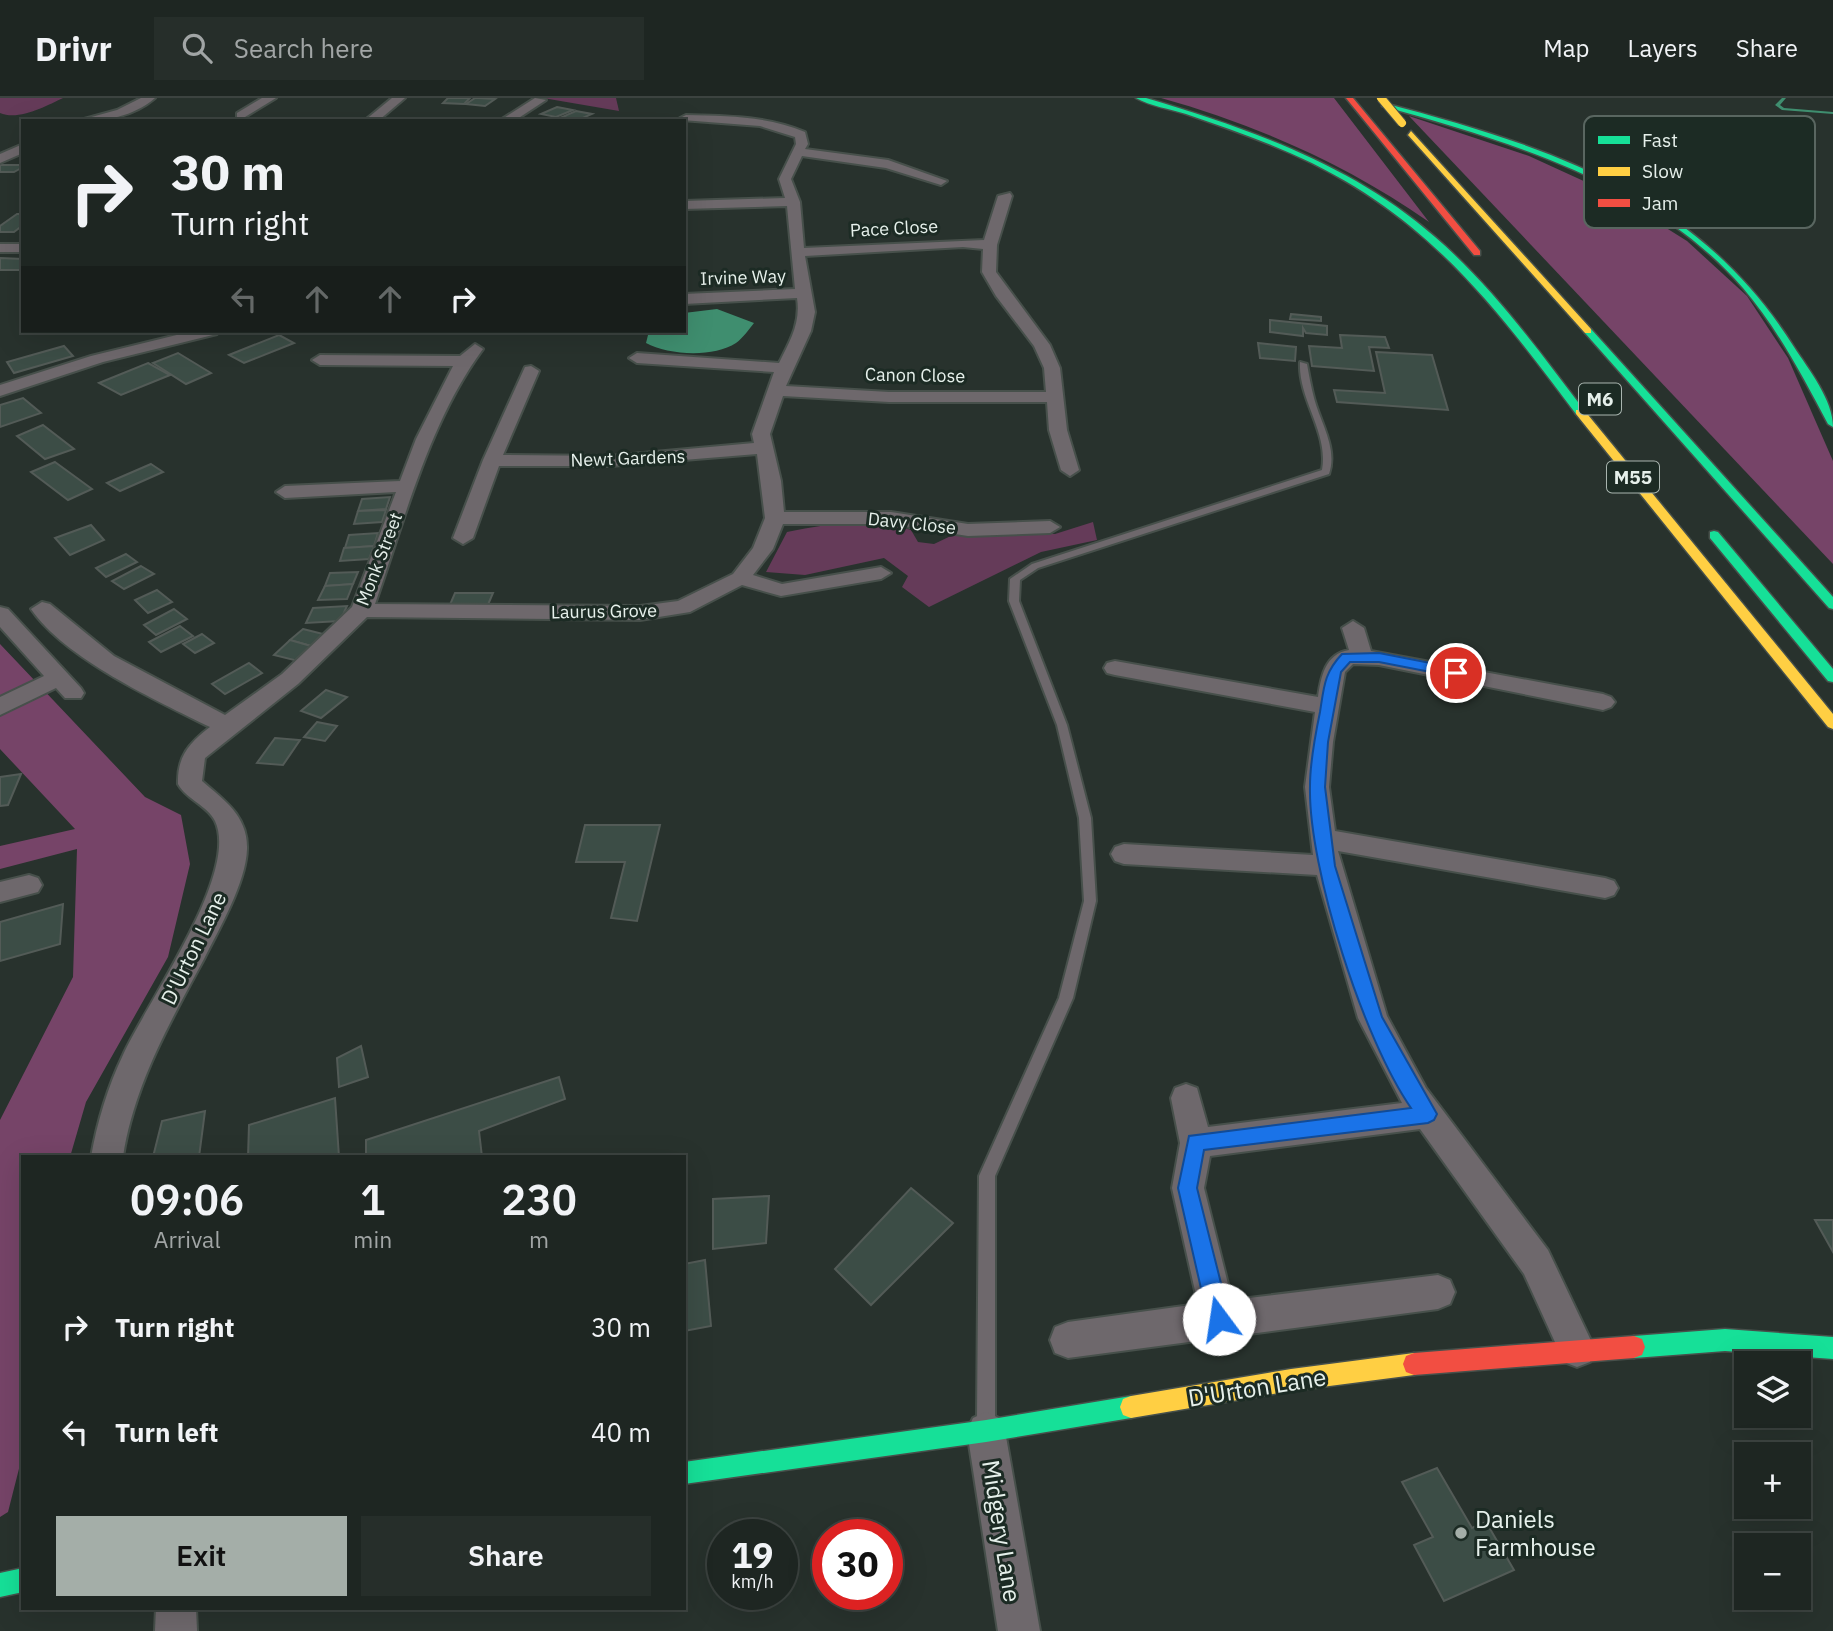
<!DOCTYPE html>
<html lang="en">
<head>
<meta charset="utf-8">
<style>
	:root { --surface:#1e2622; --page:#262e2a; --text:#f1f3f6; --muted:#a1a5a5; --line:#3c4340; --accent:#a4aea8 }
	body { margin:0; font-family:"IBM Plex Sans",sans-serif; background:var(--page); color:var(--text); height:100vh; display:flex; flex-direction:column; font-size:26px; white-space:nowrap }
	* { box-sizing:border-box; margin:0 }
	p { font-size:23px; color:var(--muted) }
	.icon { flex:none; width:38px; height:38px; fill:none; stroke:currentColor; stroke-width:2; stroke-linecap:round; stroke-linejoin:round }
	.map { position:relative; flex:1; overflow:hidden }
	.sheet { position:absolute; left:21px; top:1057px; width:665px; height:455px; display:flex; flex-direction:column; background:var(--surface); border-radius:0px; box-shadow:0 7px 28px #0002,0 0 0 2px var(--line) }
	.sheet>* { flex:none }
	.guide { position:absolute; left:21px; top:21px; width:665px; height:214px; border-radius:0px; box-shadow:0 7px 28px #0002,0 0 0 2px var(--line); background:#1e2622; color:var(--text); overflow:hidden }
	.controls { position:absolute; left:1734px; top:1253px; display:grid; gap:14px }
	.controls a { display:grid; place-items:center; width:77px; height:77px; border-radius:0px; background:var(--surface); box-shadow:0 7px 28px #0002,0 0 0 2px var(--line); font-size:35px }
	.speed { position:absolute; left:707px; top:1421px; display:flex; gap:14px; font-size:35px; font-weight:700; text-align:center }
	.speed>* { display:grid; place-content:center; width:91px; height:91px; border-radius:50%; background:var(--surface); box-shadow:0 7px 28px #0002,0 0 0 2px var(--line); line-height:1 }
	.speed small { font-size:18px; font-weight:400 }
	.speed .limit { border:10px solid #d22; background:#fff; color:#111 }
	.pin { position:absolute; display:grid; place-items:center; width:60px; height:60px; color:#fff; margin:-30px; border:4px solid #fff; border-radius:50%; box-shadow:0 2px 7px #0007 }
	.me { position:absolute; width:77px; margin:-38px; rotate:346deg; stroke-linejoin:round; filter:drop-shadow(0 0 5px #0008) }
	.turn { display:flex; align-items:center; gap:24px; height:147px; padding:0 35px; font-size:32px }
	.turn .icon { width:91px; height:91px; stroke-width:2.5 }
	.turn b { display:block; font-size:49px; line-height:60px }
	.lanes { display:flex; align-items:center; height:66px; padding:0 35px; background:#0003; justify-content:center; gap:35px; direction:ltr }
	.lanes .off { opacity:.35 }
	.eta { display:flex; justify-content:space-evenly; align-items:center; height:119px; text-align:center }
	.eta b { font-size:42px; font-weight:600; line-height:49px }
	.button { display:flex; gap:14px; margin-top:auto; padding:14px 35px }
	.button a { flex:1; height:80px; border-radius:0px; background:var(--accent); color:#111; font-size:28px; font-weight:600; line-height:80px; text-align:center }
	.button a+a { background:var(--page); color:var(--text) }
	ul { padding:0; list-style:none }
	li { display:flex; align-items:center; gap:21px; height:105px; padding:0 35px }
	li div { flex:1 }
	li b { display:block; font-size:26px }
	li em { font-style:normal }
	header { display:flex; align-items:center; gap:42px; box-sizing:border-box; height:98px; padding:0 35px; background:var(--surface); border-bottom:2px solid var(--line) }
	header strong { font-size:33px }
	nav { display:flex; gap:38px; margin-inline-start:auto; font-size:24px }
	.search { width:490px; height:63px; background:var(--page); display:flex; align-items:center; gap:18px; box-sizing:border-box; padding:0 24px; border-radius:0px; color:var(--muted); font-size:26px }
	.map>svg:first-child { display:block }
	.green { fill:#653b59 }
	.forest { fill:#764468 }
	.water { fill:#3f8e6f }
	.lines { fill:none; stroke-linecap:round; stroke-linejoin:round }
	.stream { fill:#3f8e6f; fill-rule:evenodd }
	.building { fill:#3c4d46; stroke:#535b57; stroke-width:2 }
	.lane-casing { stroke:#47504b; stroke-width:4 }
	.street-casing { stroke:#47504b; stroke-width:4 }
	.fast-casing { stroke:#47504b; stroke-width:3 }
	.slow-casing { stroke:#47504b; stroke-width:3 }
	.jam-casing { stroke:#47504b; stroke-width:3 }
	.lane { fill:#6e686c; fill-rule:evenodd }
	.street { fill:#6e686c; fill-rule:evenodd }
	.fast { fill:#16e098; fill-rule:evenodd }
	.slow { fill:#ffcf43; fill-rule:evenodd }
	.jam { fill:#f24e42; fill-rule:evenodd }
	.slow-bridge-casing { stroke:#47504b; stroke-width:10; stroke-linecap:butt }
	.slow-bridge { stroke:#ffcf43; stroke-width:8 }
	.route { fill:#1a73e8; stroke:#114b97; stroke-width:2 }
	.poi-dot { fill:#a4aea8; stroke:#1c2b24; stroke-width:2.5 }
	.labels { text-anchor:middle; dominant-baseline:central; stroke-width:6; stroke-linejoin:round; paint-order:stroke }
	.far-street-label { font-size:18px; fill:#e6f0eb; stroke:#1c2b24 }
	.shield { fill:#1c2b24; stroke:#a9b5af; stroke-width:2 }
	.shield-label { font-size:19px; font-weight:bold; fill:#e6f0eb }
	.street-label { font-size:21px; fill:#e6f0eb; stroke:#1c2b24 }
	.near-street-label { font-size:24px; fill:#e6f0eb; stroke:#1c2b24 }
	.near-poi-label { font-size:24px; fill:#e6f0eb; stroke:#1c2b24; text-anchor:start }
	.key { fill:#1c2b24; stroke:#596660; stroke-width:2 }
	.key-label { font-size:19px; fill:#e6f0eb }
</style>
</head>
<body>
<header>
<strong>Drivr</strong>
<div class="search"><svg class="icon" aria-label="search" viewBox="0 0 24 24"><circle cx="10" cy="10" r="6"/><path d="M15 15l6 6"/></svg>Search here</div>
<nav><a>Map</a><a>Layers</a><a>Share</a></nav>
</header>
<div class="map">
<svg width="1833" height="1533" viewBox="0 0 1833 1533">
	<rect width="100%" height="100%" fill="#28322d"/>
	<!-- green -->
	<g class="green">
		<path d="M0,0H63C46,8 19,23 0,15Z"/>
		<polygon points="543,0 616,0 619,13"/>
		<path d="M1093,424L1097,442L1041,454L929,509L902,489L908,478L884,460L805,477L766,474L787,434C826,426 873,419 911,432L918,444L934,446L955,436H1055Z"/>
	</g>
	<!-- forest -->
	<g class="forest">
		<path d="M1161,0H1334L1429,124C1348,67 1257,27 1161,0Z"/>
		<polygon points="1409,18 1529,58 1612,96 1687,143 1747,198 1788,260 1833,363 1833,466"/>
		<polygon points="0,546 145,699 181,717 190,766 168,859 86,1004 70,1059 23,1059 23,1355 8,1414 0,1419 0,1022 73,879 77,751 0,771 0,748 75,731 0,651"/>
	</g>
	<!-- water -->
	<path class="water" d="M717,211L754,225C749,231 743,240 736,245C713,260 668,257 646,245L649,233H684V215Z"/>
	<g class="lines">
		<!-- stream -->
		<polygon class="stream" points="1782,0 1786,0 1780,7 1784,10 1833,14 1833,16 1782,12 1775,7"/>
	</g>
	<!-- building -->
	<g class="building">
		<polygon points="448,0 470,0 464,6 443,5"/>
		<polygon points="475,0 478,0 495,1 485,8 466,6"/>
		<polygon points="557,9 573,12 556,19 541,16"/>
		<polygon points="576,13 592,16 578,22 562,19"/>
		<polygon points="0,67 23,67 23,69 14,74 0,74"/>
		<polygon points="17,116 23,116 23,127 14,134 0,134 0,128"/>
		<polygon points="0,160 23,161 23,172 0,172"/>
		<polygon points="1291,216 1321,219 1321,223 1290,221"/>
		<polygon points="1270,222 1327,228 1327,237 1306,235 1303,230 1303,238 1270,234"/>
		<polygon points="279,237 294,245 244,265 229,257"/>
		<polygon points="1340,237 1385,239 1389,250 1369,249 1374,273 1312,268 1309,248 1342,250"/>
		<polygon points="1258,245 1296,249 1295,263 1260,260"/>
		<polygon points="64,248 73,258 14,275 7,264"/>
		<polygon points="1376,254 1432,257 1448,312 1337,304 1334,292 1385,295"/>
		<polygon points="178,255 211,275 186,286 153,265"/>
		<polygon points="148,265 170,277 121,297 99,285"/>
		<polygon points="23,300 41,315 0,329 0,307"/>
		<polygon points="43,327 74,351 45,361 17,338"/>
		<polygon points="55,364 92,391 68,402 31,374"/>
		<polygon points="151,366 163,374 120,393 107,385"/>
		<polygon points="390,399 386,411 358,413 362,401"/>
		<polygon points="386,412 382,424 354,426 358,413"/>
		<polygon points="91,427 104,442 70,457 55,440"/>
		<polygon points="378,435 374,448 345,450 349,437"/>
		<polygon points="374,448 369,461 340,463 344,450"/>
		<polygon points="126,456 137,464 106,479 96,470"/>
		<polygon points="141,468 154,476 124,491 112,483"/>
		<polygon points="358,474 353,486 325,488 330,475"/>
		<polygon points="353,486 347,501 318,502 325,488"/>
		<polygon points="157,492 172,504 148,515 135,502"/>
		<polygon points="455,495 493,495 487,509 449,509"/>
		<polygon points="347,508 340,523 306,525 313,510"/>
		<polygon points="174,511 187,521 156,537 144,527"/>
		<polygon points="180,528 193,538 161,554 149,544"/>
		<polygon points="303,531 331,538 318,550 290,542"/>
		<polygon points="202,536 214,545 195,555 183,546"/>
		<polygon points="290,542 318,550 302,564 274,557"/>
		<polygon points="249,565 262,575 225,596 212,586"/>
		<polygon points="326,592 347,599 321,620 301,613"/>
		<polygon points="317,624 337,628 325,643 304,639"/>
		<polygon points="275,640 300,642 283,667 257,665"/>
		<polygon points="21,676 8,707 0,708 0,679"/>
		<polygon points="585,727 660,727 637,823 611,820 625,764 576,764"/>
		<polygon points="63,806 60,846 0,863 0,824"/>
		<polygon points="361,948 368,979 339,989 337,960"/>
		<polygon points="559,979 565,1001 479,1033 482,1059 366,1059 366,1042"/>
		<polygon points="335,1000 339,1059 248,1059 249,1027"/>
		<polygon points="205,1013 199,1059 153,1059 162,1023"/>
		<polygon points="911,1090 953,1125 871,1207 835,1171"/>
		<polygon points="769,1098 766,1145 713,1151 713,1101"/>
		<polygon points="1815,1122 1833,1122 1833,1154"/>
		<polygon points="705,1162 711,1228 684,1233 684,1166"/>
		<polygon points="1437,1370 1472,1430 1486,1424 1514,1472 1444,1503 1414,1447 1433,1439 1402,1384"/>
	</g>
	<g class="lines">
		<!-- lane casing -->
		<g class="lane-casing">
			<path id="lane" d="M1300,264L1307,266C1309,277 1311,289 1314,300C1320,324 1338,350 1329,376L1038,470L1020,482L1019,503L1067,627L1091,720L1096,803L1073,900L995,1078V1322L992,1328L986,1331L980,1328L977,1322L979,1078L1059,900L1084,803L1079,720L1057,627L1009,503L1010,481L1032,466L1322,372C1329,335 1298,301 1300,264Z"/>
		</g>
		<!-- street casing -->
		<g class="street-casing">
			<g id="street">
				<path d="M141,0H155C133,19 105,23 77,23L117,12Z"/>
				<polygon points="262,0 276,0 245,19 237,19 237,15"/>
				<polygon points="392,0 405,0 378,23 364,23"/>
				<polygon points="535,0 546,2 514,23 499,23"/>
				<path d="M686,17C727,18 767,18 805,34L808,46L805,51L888,62L947,83L941,87L886,70L802,58L791,81L800,104L804,150L984,142L998,98L1010,95L1012,98L997,147L996,174L1050,247L1060,270L1067,332L1079,372L1070,378L1061,372L1049,332L1047,304H889L783,298L770,336L781,383L784,414H891L968,426L1050,423L1060,429L1050,435L968,438L891,426H783L773,451L753,477L782,486L881,469L891,475L881,481L781,498L742,487L690,514L640,522L367,519L298,586L205,660L202,683C224,702 248,718 247,751C246,785 219,831 204,861C170,924 134,987 123,1059H91C97,1025 108,988 123,957C146,906 240,775 215,723C208,708 186,701 178,686C177,659 189,645 210,629C157,603 64,560 31,511L42,504L50,506L114,558L225,617L282,576L352,509L396,394L285,400L276,394L285,388L400,383L416,341L453,268L320,267L312,262L320,257L460,258L475,246L483,251C429,324 405,421 375,506L640,508L678,503L733,476L753,450L765,420L757,356L610,368H499L473,440L463,446L453,440L483,362L525,269L531,268L539,273L503,357L610,358L754,345L752,336L774,274L637,265L629,260L637,255L779,265C790,243 801,225 797,200L684,206V196L795,191L787,108L684,111V103L785,100L779,81L796,46L795,39L760,28L682,22L680,20ZM963,149L983,151L982,174L996,198L1034,248L1044,270L1046,294H889L786,288L811,233L815,214L805,158Z"/>
				<polygon points="23,46 23,55 0,65 0,56"/>
				<rect x="0" y="146" width="23" height="8"/>
				<polygon points="193,233 219,233 217,236 103,264 0,298 0,287 91,258"/>
				<polygon points="0,509 8,511 81,590 84,595 81,600 65,600 56,590 0,617 0,599 44,578 0,529"/>
				<path d="M1353,523L1364,530L1371,553L1603,596L1611,599L1615,604L1611,609L1603,612L1379,567L1353,566L1345,574L1333,644L1329,689L1335,733L1605,780L1614,783L1618,790L1614,797L1605,800L1338,753L1387,918L1426,990L1548,1152L1595,1251L1590,1264L1577,1269L1564,1264L1524,1176L1420,1031L1210,1058L1204,1090L1232,1202L1438,1177L1450,1182L1455,1194L1450,1206L1438,1211L1068,1260L1055,1255L1050,1242L1055,1229L1068,1224L1198,1206L1172,1090L1180,1045L1171,1000L1175,990L1186,986L1197,990L1208,1029L1402,1005L1358,920L1317,777L1124,766L1115,763L1111,756L1115,749L1124,746L1313,757L1305,689L1315,614L1115,577L1107,575L1104,570L1107,565L1115,563L1318,599C1321,579 1325,556 1349,552L1342,530Z"/>
				<polygon points="29,777 38,780 42,787 38,794 0,804 0,784"/>
				<polygon points="986,1314 999,1320 1005,1333 1040,1533 998,1533 967,1333 973,1320"/>
				<polygon points="156,1510 196,1510 197,1533 155,1533"/>
			</g>
		</g>
		<!-- fast casing -->
		<g class="fast-casing">
			<g id="fast">
				<path d="M1136,0H1146C1250,31 1353,67 1435,139C1493,189 1538,252 1584,312V316H1576C1492,204 1423,113 1290,55C1256,40 1221,28 1186,16C1170,11 1150,8 1136,0Z"/>
				<path d="M1384,5C1550,49 1698,96 1794,249C1809,272 1833,302 1833,329L1828,326C1803,279 1778,231 1743,190C1652,85 1511,44 1382,8Z"/>
				<polygon points="1585,231 1591,231 1833,499 1833,511 1829,510 1585,235"/>
				<polygon points="1714,433 1718,434 1833,571 1833,584 1828,583 1710,440 1710,434"/>
				<polygon points="1725,1231 1833,1239 1833,1261 1725,1253 1634,1260 1626,1257 1623,1249 1626,1241 1634,1238"/>
				<polygon points="1131,1298 1139,1301 1142,1309 1139,1317 1131,1320 986,1344 684,1386 684,1364 986,1322"/>
				<polygon points="23,1470 23,1494 0,1499 0,1475"/>
			</g>
		</g>
		<!-- slow casing -->
		<g class="slow-casing">
			<g id="slow">
				<polygon points="1411,33 1591,231 1591,235 1585,235 1408,37"/>
				<polygon points="1576,312 1584,312 1833,616 1833,631 1828,629 1576,316"/>
				<polygon points="1414,1255 1422,1258 1425,1266 1422,1274 1414,1277 1291,1293 1131,1320 1123,1317 1120,1309 1123,1301 1131,1298 1291,1271"/>
			</g>
		</g>
		<!-- jam casing -->
		<g class="jam-casing">
			<g id="jam">
				<polygon points="1346,0 1353,0 1480,153 1480,157 1474,157"/>
				<polygon points="1634,1238 1642,1241 1645,1249 1642,1257 1634,1260 1414,1277 1406,1274 1403,1266 1406,1258 1414,1255"/>
			</g>
		</g>
		<!-- lane -->
		<use href="#lane" class="lane"/>
		<!-- street -->
		<use href="#street" class="street"/>
		<!-- fast -->
		<use href="#fast" class="fast"/>
		<!-- slow -->
		<use href="#slow" class="slow"/>
		<!-- jam -->
		<use href="#jam" class="jam"/>
		<!-- slow-bridge casing -->
		<g class="slow-bridge-casing">
			<polyline id="slow-bridge" points="1381,0 1402,25"/>
		</g>
		<!-- slow-bridge -->
		<use href="#slow-bridge" class="slow-bridge"/>
	</g>
	<!-- route -->
	<path class="route" d="M1379,555L1456,570L1463,575L1456,579L1379,564H1350L1341,574L1328,644L1325,689L1335,768L1382,919L1437,1016L1434,1022L1428,1025L1204,1052L1197,1090L1230,1221L1227,1228L1219,1231L1212,1228L1208,1221L1178,1090L1189,1038L1411,1010C1364,943 1308,770 1310,688C1310,663 1315,638 1320,614C1324,589 1324,575 1342,556Z"/>
	<!-- markers -->
	<circle class="poi-dot" cx="1461" cy="1435" r="7"/>
	<g class="labels">
		<!-- far-street labels -->
		<g class="far-street-label">
			<text transform="translate(894 130) rotate(-3)">Pace Close</text>
			<text transform="translate(743 179) rotate(-2)">Irvine Way</text>
			<text transform="translate(915 277) rotate(1)">Canon Close</text>
			<text transform="translate(628 360) rotate(-2)">Newt Gardens</text>
			<text transform="translate(912 425) rotate(6)">Davy Close</text>
			<text transform="translate(379 461) rotate(-69)">Monk Street</text>
			<text transform="translate(604 513) rotate(-1)">Laurus Grove</text>
		</g>
		<!-- shield labels -->
		<g class="shield">
			<rect x="1579" y="285.5" width="42" height="31" rx="5"/>
			<rect x="1607" y="363.5" width="52" height="31" rx="5"/>
		</g>
		<g class="shield-label">
			<text x="1600" y="301">M6</text>
			<text x="1633" y="379">M55</text>
		</g>
		<!-- street labels -->
		<g class="street-label">
			<text transform="translate(193 850) rotate(-64)">D'Urton Lane</text>
		</g>
		<!-- near-street labels -->
		<g class="near-street-label">
			<text transform="translate(1257 1289) rotate(-9)">D'Urton Lane</text>
			<text transform="translate(1002 1433) rotate(81)">Midgery Lane</text>
		</g>
		<!-- near-poi labels -->
		<g class="near-poi-label">
			<text x="1475" y="1421">Daniels<tspan x="1475" dy="28">Farmhouse</tspan></text>
		</g>
	</g>
	<!-- legend -->
	<rect x="1584" y="18" width="231" height="112" rx="10" class="key"/>
	<rect x="1598" y="38" width="32" height="8" fill="#16e098"/>
	<rect x="1598" y="69" width="32" height="9" fill="#ffcf43"/>
	<rect x="1598" y="101" width="32" height="8" fill="#f24e42"/>
	<g class="key-label">
		<text x="1642" y="49">Fast</text>
		<text x="1642" y="80">Slow</text>
		<text x="1642" y="112">Jam</text>
	</g>
</svg>
<div class="controls">
<a><svg class="icon" aria-label="layers" viewBox="0 0 24 24"><path d="M12 4l9 5-9 5-9-5zM3 14l9 5 9-5"/></svg></a>
<a>+</a>
<a>−</a>
</div>
<div class="speed"><div>19<small>km/h</small></div><div class="limit">30</div></div>
<div class="pin" style="left:1456px;top:575px;background:#d93025"><svg class="icon" aria-label="arrive" viewBox="0 0 24 24"><path d="M6 21V4h12l-3 4 3 4H6"/></svg></div>
<svg class="me" style="left:1219px;top:1221px" viewBox="-20 -20 40 40"><circle r="19" fill="#fff"/><path d="M0-13L10 11 0 6-10 11z" fill="#1a73e8"/></svg>
<div class="guide">
<div class="turn"><svg class="icon" aria-label="right" viewBox="0 0 24 24"><path d="M7 20v-9h11M14 6l5 5-5 5"/></svg><div><b>30 m</b>Turn right</div></div>
<div class="lanes"><svg class="icon off" aria-label="left" viewBox="0 0 24 24"><path d="M17 20v-9H6M10 6l-5 5 5 5"/></svg><svg class="icon off" aria-label="ahead" viewBox="0 0 24 24"><path d="M12 20V5M6 11l6-6 6 6"/></svg><svg class="icon off" aria-label="ahead" viewBox="0 0 24 24"><path d="M12 20V5M6 11l6-6 6 6"/></svg><svg class="icon" aria-label="right" viewBox="0 0 24 24"><path d="M7 20v-9h11M14 6l5 5-5 5"/></svg></div>
</div>
<section class="sheet">
<div class="eta">
<div><b>09:06</b><p>Arrival</p></div>
<div><b>1</b><p>min</p></div>
<div><b>230</b><p>m</p></div>
</div>
<ul>
<li><svg class="icon" aria-label="right" viewBox="0 0 24 24"><path d="M7 20v-9h11M14 6l5 5-5 5"/></svg><div><b>Turn right</b></div><em>30 m</em></li>
<li><svg class="icon" aria-label="left" viewBox="0 0 24 24"><path d="M17 20v-9H6M10 6l-5 5 5 5"/></svg><div><b>Turn left</b></div><em>40 m</em></li>
</ul>
<div class="button"><a>Exit</a><a>Share</a></div>
</section>
</div>
</body>
</html>
